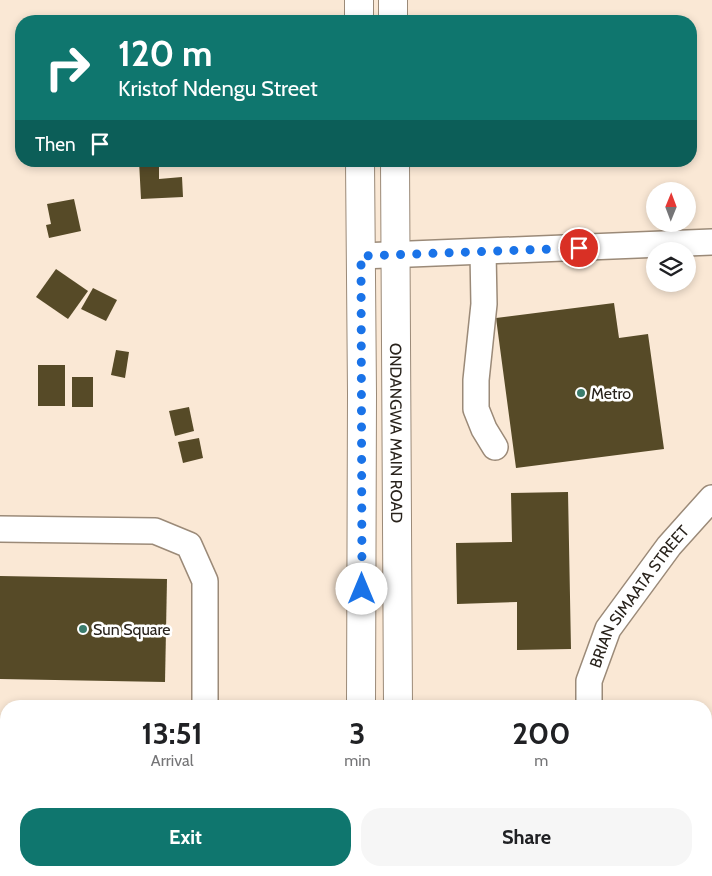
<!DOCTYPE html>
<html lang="en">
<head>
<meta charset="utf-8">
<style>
	:root { --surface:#fff; --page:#f6f6f6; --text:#202124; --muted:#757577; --accent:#0f766e }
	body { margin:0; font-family:Cabin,sans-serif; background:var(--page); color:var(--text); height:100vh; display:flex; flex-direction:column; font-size:19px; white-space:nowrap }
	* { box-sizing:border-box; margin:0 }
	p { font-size:16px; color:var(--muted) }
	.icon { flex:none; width:28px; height:28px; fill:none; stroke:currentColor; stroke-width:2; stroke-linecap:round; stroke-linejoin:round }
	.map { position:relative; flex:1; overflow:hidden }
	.panel { position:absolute; left:0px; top:700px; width:712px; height:176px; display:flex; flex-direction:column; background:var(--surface); border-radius:20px 20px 0 0; box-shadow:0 2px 8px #0003 }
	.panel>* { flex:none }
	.guide { position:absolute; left:15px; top:15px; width:682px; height:152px; border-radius:20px; box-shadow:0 2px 8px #0003; background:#0f766e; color:#fff; overflow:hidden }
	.needle { width:32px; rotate:1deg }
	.fabs { position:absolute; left:646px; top:182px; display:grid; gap:10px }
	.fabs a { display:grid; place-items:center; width:50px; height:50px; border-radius:50%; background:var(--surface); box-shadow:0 2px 8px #0003; font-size:25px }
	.pin { position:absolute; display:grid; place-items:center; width:42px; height:42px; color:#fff; margin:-21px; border:2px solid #fff; border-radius:50%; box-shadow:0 1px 5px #0007 }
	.me { position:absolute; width:55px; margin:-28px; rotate:0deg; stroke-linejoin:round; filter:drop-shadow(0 0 4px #0008) }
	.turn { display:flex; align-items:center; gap:18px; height:105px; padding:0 20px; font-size:22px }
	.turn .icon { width:65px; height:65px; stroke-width:2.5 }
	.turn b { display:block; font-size:35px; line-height:42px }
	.then { display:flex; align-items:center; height:48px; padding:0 20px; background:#0003; gap:10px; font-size:19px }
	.eta { display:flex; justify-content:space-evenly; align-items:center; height:85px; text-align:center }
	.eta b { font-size:30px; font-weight:700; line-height:35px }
	.cta { display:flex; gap:10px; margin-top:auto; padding:10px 20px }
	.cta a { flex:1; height:58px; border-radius:20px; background:var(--accent); color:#fff; font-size:20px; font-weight:700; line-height:58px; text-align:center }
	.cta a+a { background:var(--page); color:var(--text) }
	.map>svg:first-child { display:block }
	.building { fill:#564a27 }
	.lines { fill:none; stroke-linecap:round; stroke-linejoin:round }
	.minor-casing { stroke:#9b8a78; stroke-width:28 }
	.major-casing { stroke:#9b8a78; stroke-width:30 }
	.minor { stroke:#fff; stroke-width:25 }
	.major { stroke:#fff; stroke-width:28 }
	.route { stroke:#1a73e8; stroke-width:9; stroke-dasharray:0 16.2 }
	.poi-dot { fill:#3a7c6d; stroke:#fff; stroke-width:2 }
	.labels { text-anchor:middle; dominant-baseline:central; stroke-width:5; stroke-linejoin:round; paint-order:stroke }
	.poi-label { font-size:16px; fill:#29231c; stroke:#fff; text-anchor:start }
	.street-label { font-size:16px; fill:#29231c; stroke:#fff }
</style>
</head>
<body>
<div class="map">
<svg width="712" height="876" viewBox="0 0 712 876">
	<rect width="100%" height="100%" fill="#fae8d5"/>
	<!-- building -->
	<g class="building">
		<polygon points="139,161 159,161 159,179 182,177 183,197 141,199"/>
		<polygon points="74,199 81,231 49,238 46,225 51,224 47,204"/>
		<polygon points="56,269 88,291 68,319 36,297"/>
		<polygon points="93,288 117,300 106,321 81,309"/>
		<polygon points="614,303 619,338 648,334 664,449 516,468 496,318"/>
		<polygon points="116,350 129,352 125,378 111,375"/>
		<rect x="38" y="365" width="27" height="41"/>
		<rect x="72" y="377" width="21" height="30"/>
		<polygon points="189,407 194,431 175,436 169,411"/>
		<polygon points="199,438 203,458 183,463 178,442"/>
		<polygon points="568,492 571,649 517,650 517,602 457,604 456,543 512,542 511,493"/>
		<polygon points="0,576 167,579 165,682 0,679"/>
		<rect x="0" y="753" width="6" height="63"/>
		<rect x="473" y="874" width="47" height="2"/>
	</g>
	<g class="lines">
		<!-- minor casing -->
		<g class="minor-casing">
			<g id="minor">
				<polyline points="483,252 484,304 476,380 476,409 484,429 495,447"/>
				<polyline points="361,256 712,242"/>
				<polyline points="0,529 155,531 189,545 205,581 205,706"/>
				<path id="s1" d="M589,706V681L608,629L669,546L712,498"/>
				<polyline points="205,870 205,876"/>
				<polyline points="605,870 605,876"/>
			</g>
		</g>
		<!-- major casing -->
		<g class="major-casing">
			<g id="major">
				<polyline points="359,0 359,21"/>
				<polyline points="393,0 393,21"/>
				<polyline points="360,161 362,394 361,706"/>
				<path id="s2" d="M395,161L398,706"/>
				<polyline points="361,870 361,876"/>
				<polyline points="399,870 399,876"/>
			</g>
		</g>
		<!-- minor -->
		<use href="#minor" class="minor"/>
		<!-- major -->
		<use href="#major" class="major"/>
	</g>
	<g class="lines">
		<!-- route -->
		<polyline class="route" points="362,589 361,256 579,248"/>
	</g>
	<!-- markers -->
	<g class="poi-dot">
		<circle cx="581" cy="393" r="5"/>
		<circle cx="83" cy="629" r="5"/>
	</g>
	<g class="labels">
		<!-- poi labels -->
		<g class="poi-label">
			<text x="591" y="393">Metro</text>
			<text x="93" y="629">Sun Square</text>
		</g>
		<!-- street labels -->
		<g class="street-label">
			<text stroke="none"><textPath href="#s2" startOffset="272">ONDANGWA MAIN ROAD</textPath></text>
			<text stroke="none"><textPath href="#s1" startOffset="124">BRIAN SIMAATA STREET</textPath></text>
		</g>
	</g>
</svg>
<div class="fabs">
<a><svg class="needle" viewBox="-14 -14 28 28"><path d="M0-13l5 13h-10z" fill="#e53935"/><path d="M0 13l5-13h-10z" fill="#757577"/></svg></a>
<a><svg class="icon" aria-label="layers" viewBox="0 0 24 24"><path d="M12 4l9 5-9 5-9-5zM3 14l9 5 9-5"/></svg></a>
</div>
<div class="pin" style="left:579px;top:248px;background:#d93025"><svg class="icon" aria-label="arrive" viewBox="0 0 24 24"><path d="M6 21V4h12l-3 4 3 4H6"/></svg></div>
<svg class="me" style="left:362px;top:589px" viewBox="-20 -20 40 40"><circle r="19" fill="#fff"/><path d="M0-13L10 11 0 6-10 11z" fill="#1a73e8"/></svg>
<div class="guide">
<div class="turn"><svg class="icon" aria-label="right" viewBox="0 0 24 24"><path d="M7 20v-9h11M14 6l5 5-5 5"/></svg><div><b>120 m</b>Kristof Ndengu Street</div></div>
<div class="then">Then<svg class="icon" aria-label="arrive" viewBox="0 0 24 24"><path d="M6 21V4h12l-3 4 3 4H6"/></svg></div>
</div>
<section class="panel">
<div class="eta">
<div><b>13:51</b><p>Arrival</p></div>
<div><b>3</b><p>min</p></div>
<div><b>200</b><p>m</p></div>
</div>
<div class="cta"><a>Exit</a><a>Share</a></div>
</section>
</div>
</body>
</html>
